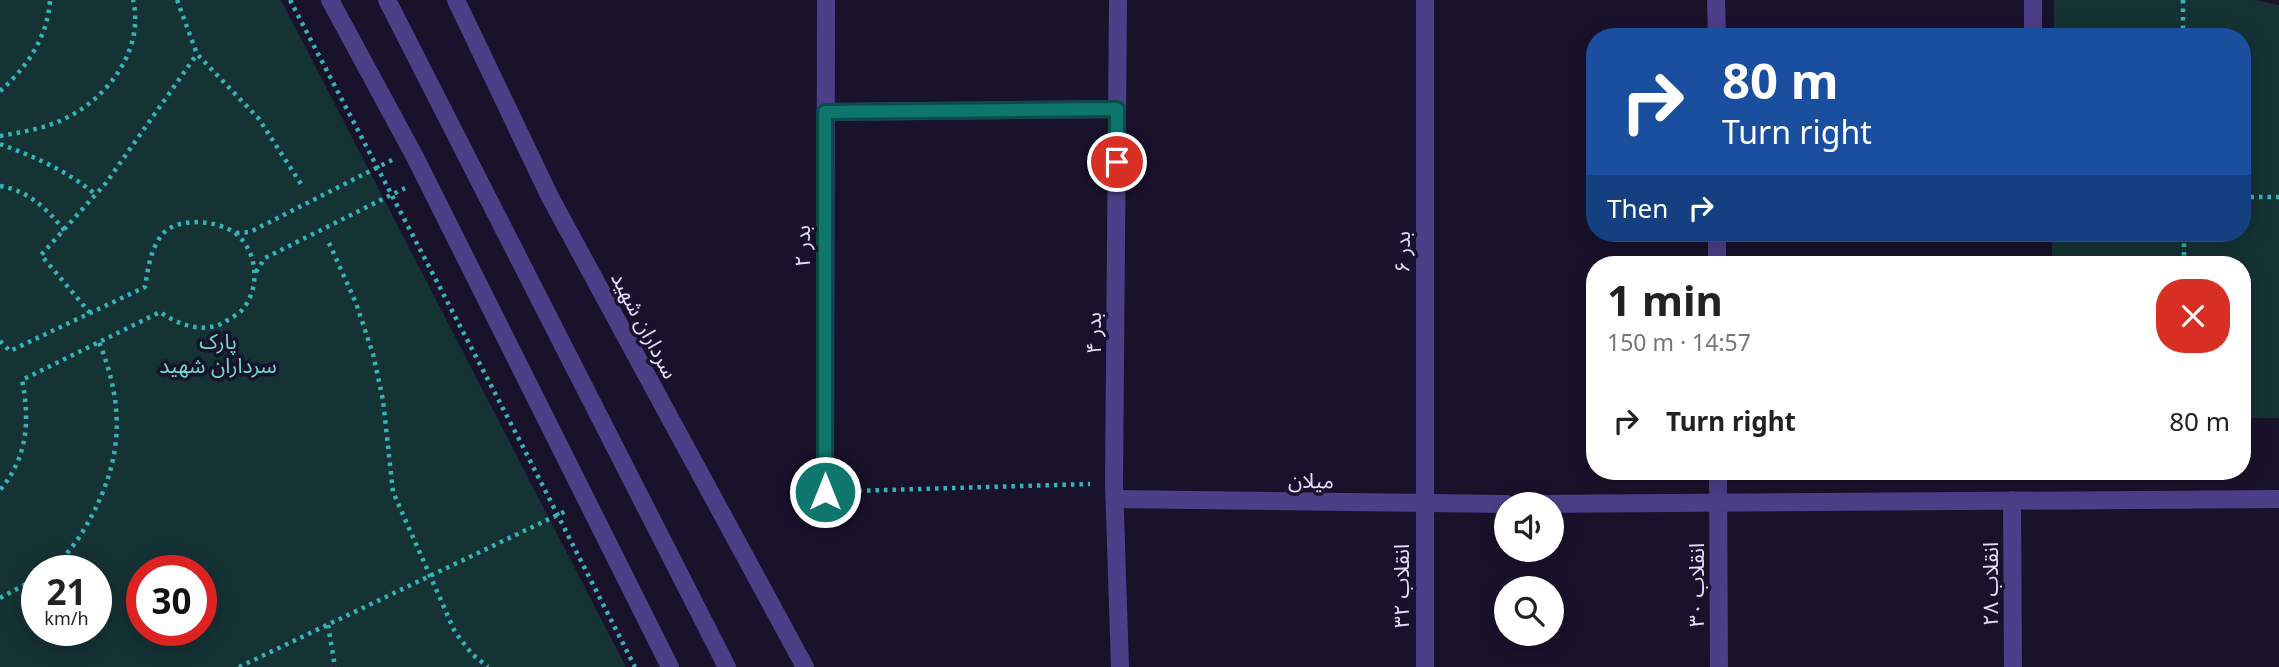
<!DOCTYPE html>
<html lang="en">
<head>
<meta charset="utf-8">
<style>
	:root { --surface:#fff; --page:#f2f2f2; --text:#222; --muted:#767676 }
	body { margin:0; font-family:"Noto Sans","Noto Sans Arabic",sans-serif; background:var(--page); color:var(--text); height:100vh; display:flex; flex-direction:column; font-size:26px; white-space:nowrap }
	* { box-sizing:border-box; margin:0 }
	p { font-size:23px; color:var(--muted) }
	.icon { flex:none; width:38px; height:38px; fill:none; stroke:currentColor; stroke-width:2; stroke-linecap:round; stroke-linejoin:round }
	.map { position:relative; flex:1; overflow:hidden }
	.panel { position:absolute; left:1586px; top:256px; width:665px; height:224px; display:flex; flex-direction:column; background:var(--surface); border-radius:28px; box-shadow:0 4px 18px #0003 }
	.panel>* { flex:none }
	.top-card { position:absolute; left:1586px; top:28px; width:665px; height:214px; border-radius:28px; box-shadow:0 4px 18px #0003; background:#1a4fa0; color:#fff; overflow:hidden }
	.fabs { position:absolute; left:1494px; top:492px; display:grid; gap:14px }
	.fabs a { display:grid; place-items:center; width:70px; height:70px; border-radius:50%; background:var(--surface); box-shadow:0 4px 18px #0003; font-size:35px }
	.speed { position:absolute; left:21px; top:555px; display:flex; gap:14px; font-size:35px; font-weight:700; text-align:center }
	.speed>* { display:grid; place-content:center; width:91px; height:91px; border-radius:50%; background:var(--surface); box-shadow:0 4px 18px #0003; line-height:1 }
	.speed small { font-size:18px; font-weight:400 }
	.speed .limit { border:10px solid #d22; background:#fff; color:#111 }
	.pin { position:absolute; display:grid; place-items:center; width:60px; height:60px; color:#fff; margin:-30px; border:4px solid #fff; border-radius:50%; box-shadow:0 2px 7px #0007 }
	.me { position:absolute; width:77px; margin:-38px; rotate:0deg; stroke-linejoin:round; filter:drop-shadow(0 0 5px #0008) }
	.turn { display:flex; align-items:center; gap:24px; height:147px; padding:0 21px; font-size:32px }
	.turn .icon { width:91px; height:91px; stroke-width:2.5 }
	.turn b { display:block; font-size:49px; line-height:60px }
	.then { display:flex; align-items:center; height:66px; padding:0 21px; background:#0003; gap:14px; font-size:26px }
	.round { display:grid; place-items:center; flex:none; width:74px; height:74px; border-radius:28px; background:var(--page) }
	.summary { display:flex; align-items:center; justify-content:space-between; height:119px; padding:0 21px }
	h1 { font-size:42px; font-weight:700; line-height:52px }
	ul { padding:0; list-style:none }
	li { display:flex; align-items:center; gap:21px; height:91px; padding:0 21px }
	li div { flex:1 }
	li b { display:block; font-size:26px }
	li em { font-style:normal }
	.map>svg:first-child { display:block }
	.green { fill:#153235; fill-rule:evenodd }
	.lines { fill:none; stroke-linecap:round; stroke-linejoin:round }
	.path { stroke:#36b2b9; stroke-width:4.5; stroke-dasharray:3.5 5; stroke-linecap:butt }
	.minor { stroke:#4b3f88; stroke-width:18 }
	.tertiary { stroke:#4b3f88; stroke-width:18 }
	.route-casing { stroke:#0a4d48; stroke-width:18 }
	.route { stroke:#0f766e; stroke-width:12 }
	.labels { text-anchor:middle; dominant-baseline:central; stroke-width:7; stroke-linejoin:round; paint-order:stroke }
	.street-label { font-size:21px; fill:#e5ddfe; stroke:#19122b }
	.park-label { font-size:21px; fill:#6addce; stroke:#19122b }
</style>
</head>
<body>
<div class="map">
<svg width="2279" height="667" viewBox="0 0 2279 667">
	<rect width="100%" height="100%" fill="#19122b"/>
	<!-- green -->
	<g class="green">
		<path d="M0,0H281L626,667H0ZM37,570H96V630H37ZM142,570H201V630H142Z"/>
		<polygon points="2054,0 2255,0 2279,5 2279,418 2242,418 2242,264 2052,264 2052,233 2242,233 2242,37 2054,37"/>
	</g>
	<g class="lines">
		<!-- path -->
		<g class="path">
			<polyline points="177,0 197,54 259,119 303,187"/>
			<polyline points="290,0 521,443 635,667"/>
			<polyline points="2183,0 2183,37"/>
			<path d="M0,91C27,68 48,36 50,0"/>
			<path d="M0,136C21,132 44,129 64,119C107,99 145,50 133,0"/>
			<path d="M0,144C35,157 68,171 96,195"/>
			<path d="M0,186C29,191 46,208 65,231"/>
			<polyline points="2242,197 2279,197"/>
			<polyline points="236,233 250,232 392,160"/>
			<polyline points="329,243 356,303 373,354 383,400 393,492 455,632 472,654 488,667"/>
			<polyline points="2184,264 2184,233"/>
			<polyline points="256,272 265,258 405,188"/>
			<polyline points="90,313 41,255 106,183 197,54"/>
			<path d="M0,341L10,351L145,287C148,269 150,251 161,236C175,216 217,220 235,233C258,251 261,288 242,310C238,315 230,318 225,322C203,334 179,325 160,312L22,380C30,420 28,457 0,490"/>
			<polyline points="850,491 1090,484"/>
			<path d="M48,570C65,559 79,539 89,521C123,459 125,407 99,342"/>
			<polyline points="0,598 37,578"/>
			<polyline points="328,625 335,667"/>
			<polyline points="239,667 566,511"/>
		</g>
		<!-- minor -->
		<g class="minor">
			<polyline points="330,0 415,157 670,667"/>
			<polyline points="1118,0 1114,483 1120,667"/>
			<polyline points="1716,0 1717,37"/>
			<polyline points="2033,0 2033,37"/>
			<polyline points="825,112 1117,109"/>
			<polyline points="1717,233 1717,264"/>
			<polyline points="1718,471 1719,667"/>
			<polyline points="825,492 826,0"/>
			<polyline points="1115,499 1507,504"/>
			<polyline points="2012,500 2013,667"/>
			<polyline points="1524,504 2279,499"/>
			<polyline points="1425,667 1425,0"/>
		</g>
		<!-- tertiary -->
		<g class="tertiary">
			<polyline points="387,0 727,667"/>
			<polyline points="456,0 550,197 805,667"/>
		</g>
	</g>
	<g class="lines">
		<!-- route casing -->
		<g class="route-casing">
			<polyline id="route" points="825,492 825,112 1117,109 1117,162"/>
		</g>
		<!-- route -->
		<use href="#route" class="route"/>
	</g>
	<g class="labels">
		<!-- street labels -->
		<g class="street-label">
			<text transform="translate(802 246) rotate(-90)">بدر ۲</text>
			<text transform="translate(1402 252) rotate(-90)">بدر ۶</text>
			<text transform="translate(645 325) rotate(62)">سرداران شهید</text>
			<text transform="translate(1093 333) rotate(-90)">بدر ۴</text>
			<text transform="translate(1311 480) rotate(1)">میلان</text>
			<text transform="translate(1990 584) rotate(-90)">انقلاب ۲۸</text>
			<text transform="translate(1696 585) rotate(-90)">انقلاب ۳۰</text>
			<text transform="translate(1401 586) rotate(-90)">انقلاب ۳۲</text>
		</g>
		<!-- park labels -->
		<g class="park-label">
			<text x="218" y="341">پارک<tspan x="218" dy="24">سرداران شهید</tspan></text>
		</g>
	</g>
</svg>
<div class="fabs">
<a><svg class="icon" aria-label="sound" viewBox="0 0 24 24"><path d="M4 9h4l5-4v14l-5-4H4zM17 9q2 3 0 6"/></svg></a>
<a><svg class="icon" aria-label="search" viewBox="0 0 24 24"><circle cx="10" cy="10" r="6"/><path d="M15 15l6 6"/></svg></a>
</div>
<div class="speed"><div>21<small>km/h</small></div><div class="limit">30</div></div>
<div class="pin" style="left:1117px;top:162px;background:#d93025"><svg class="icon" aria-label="arrive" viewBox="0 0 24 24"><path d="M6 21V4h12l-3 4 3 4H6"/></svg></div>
<svg class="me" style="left:825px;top:492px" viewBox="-20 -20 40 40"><circle r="17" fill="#0f766e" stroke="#fff" stroke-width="3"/><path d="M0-11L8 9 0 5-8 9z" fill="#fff"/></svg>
<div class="top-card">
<div class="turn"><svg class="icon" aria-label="right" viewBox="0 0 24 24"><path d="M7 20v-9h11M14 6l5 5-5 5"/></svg><div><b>80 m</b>Turn right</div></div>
<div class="then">Then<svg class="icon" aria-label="right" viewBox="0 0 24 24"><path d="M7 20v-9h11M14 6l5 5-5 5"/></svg></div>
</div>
<section class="panel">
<div class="summary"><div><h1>1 min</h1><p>150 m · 14:57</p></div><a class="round" style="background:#d93025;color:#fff"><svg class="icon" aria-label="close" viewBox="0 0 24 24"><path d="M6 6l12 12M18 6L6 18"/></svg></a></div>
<ul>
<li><svg class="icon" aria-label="right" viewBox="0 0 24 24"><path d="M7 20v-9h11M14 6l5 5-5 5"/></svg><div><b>Turn right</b></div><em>80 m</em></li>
</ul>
</section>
</div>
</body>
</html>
